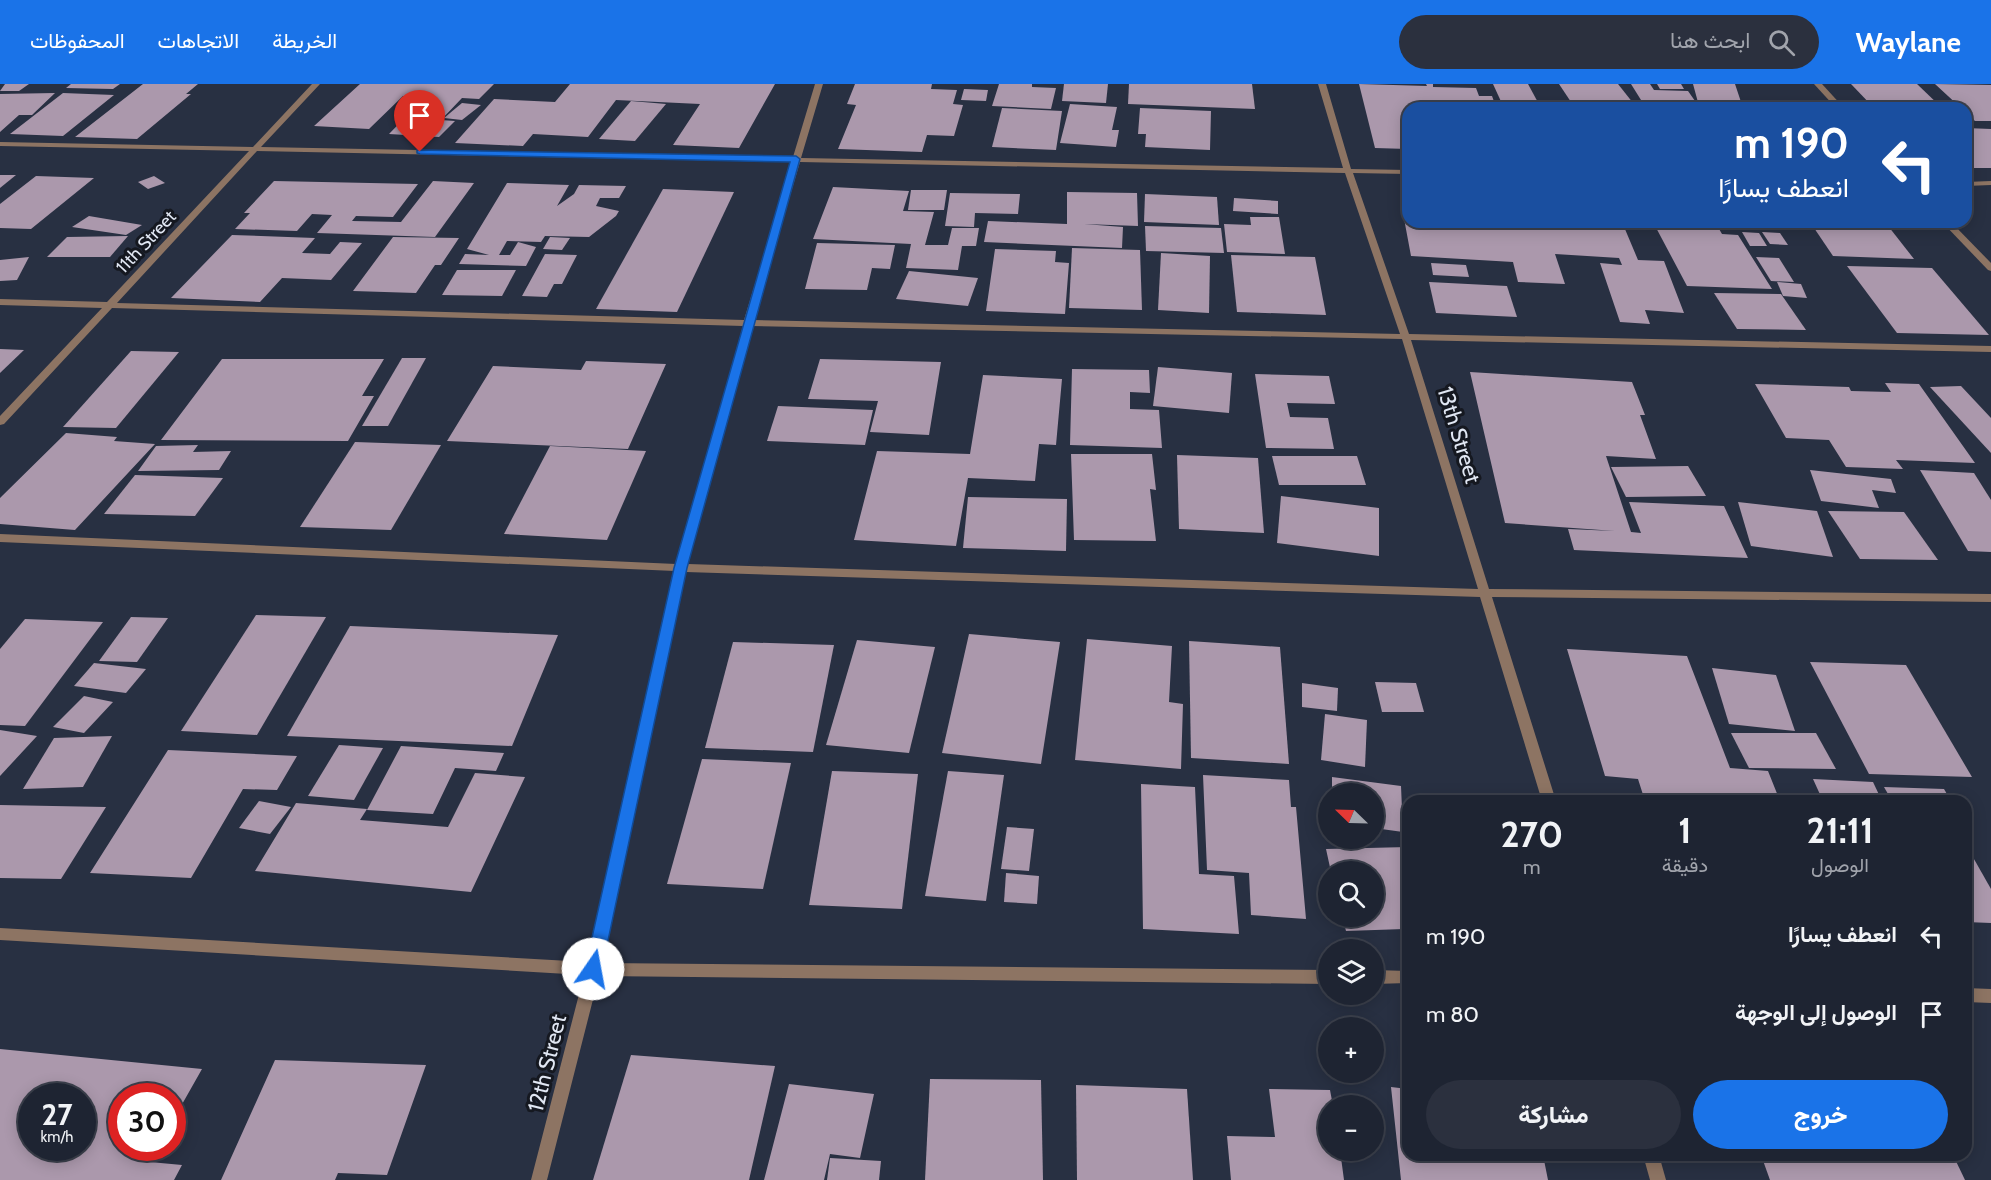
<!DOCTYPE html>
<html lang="ar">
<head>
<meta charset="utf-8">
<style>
	:root { --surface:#1e2432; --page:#2b303e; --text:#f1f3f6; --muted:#a1a4ac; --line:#3c414d; --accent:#1a73e8 }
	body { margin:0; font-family:Cabin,Vazirmatn,sans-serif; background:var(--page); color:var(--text); direction:rtl; height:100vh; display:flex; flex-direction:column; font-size:22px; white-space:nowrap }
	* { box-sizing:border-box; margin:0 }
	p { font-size:20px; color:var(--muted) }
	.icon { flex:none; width:33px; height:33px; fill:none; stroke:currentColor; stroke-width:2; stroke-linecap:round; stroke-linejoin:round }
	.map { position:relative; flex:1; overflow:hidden; direction:ltr }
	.details { position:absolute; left:1402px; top:711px; width:570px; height:366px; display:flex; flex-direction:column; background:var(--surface); border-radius:18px; box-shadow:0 3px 15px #0003,0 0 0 2px var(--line); direction:rtl }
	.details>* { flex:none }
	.top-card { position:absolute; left:1402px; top:18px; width:570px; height:126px; border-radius:18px; box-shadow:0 3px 15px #0003,0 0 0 2px var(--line); direction:rtl; background:#1a4fa0; color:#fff; overflow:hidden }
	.needle { width:39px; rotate:293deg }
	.buttons { position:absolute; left:1318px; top:699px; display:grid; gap:12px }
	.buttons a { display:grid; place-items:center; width:66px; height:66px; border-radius:50%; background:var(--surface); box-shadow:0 3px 15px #0003,0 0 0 2px var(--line); font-size:30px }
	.speed { position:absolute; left:18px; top:999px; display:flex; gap:12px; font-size:30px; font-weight:700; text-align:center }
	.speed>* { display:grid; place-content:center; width:78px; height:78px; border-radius:50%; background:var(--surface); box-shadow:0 3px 15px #0003,0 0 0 2px var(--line); line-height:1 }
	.speed small { font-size:15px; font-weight:400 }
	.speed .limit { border:9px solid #d22; background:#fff; color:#111 }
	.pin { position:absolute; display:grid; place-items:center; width:51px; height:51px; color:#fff; margin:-62px -26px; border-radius:50% 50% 50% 0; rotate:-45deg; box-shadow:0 0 6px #0007 }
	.pin .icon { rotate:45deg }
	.me { position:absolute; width:66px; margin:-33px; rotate:12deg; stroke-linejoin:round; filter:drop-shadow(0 0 4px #0008) }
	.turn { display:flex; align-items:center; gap:21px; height:126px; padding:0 24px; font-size:27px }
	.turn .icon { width:78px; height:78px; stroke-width:2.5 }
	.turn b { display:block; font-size:42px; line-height:51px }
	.eta { display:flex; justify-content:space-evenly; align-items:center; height:102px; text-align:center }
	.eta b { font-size:36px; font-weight:800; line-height:42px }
	.action { display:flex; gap:12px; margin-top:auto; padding:12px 24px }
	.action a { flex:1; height:69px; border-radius:36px; background:var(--accent); color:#fff; font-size:24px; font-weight:800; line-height:69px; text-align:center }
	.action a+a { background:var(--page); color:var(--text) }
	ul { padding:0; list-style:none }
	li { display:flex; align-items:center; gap:18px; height:78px; padding:0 24px }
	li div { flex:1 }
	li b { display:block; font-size:22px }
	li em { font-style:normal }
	header { display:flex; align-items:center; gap:36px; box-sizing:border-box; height:84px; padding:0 30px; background:var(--accent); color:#fff }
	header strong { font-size:28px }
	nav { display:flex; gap:33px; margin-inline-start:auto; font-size:21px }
	.search { width:420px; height:54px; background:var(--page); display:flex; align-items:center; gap:15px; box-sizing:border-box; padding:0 21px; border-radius:33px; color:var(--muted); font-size:22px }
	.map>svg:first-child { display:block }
	.building { fill:#ab98ac; fill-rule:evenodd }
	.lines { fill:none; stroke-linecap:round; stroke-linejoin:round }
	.minor { fill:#8d7463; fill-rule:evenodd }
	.route { fill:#1a73e8; stroke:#114b97; stroke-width:1.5 }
	.labels { text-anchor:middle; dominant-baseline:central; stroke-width:6; stroke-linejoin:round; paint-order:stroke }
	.far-street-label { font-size:18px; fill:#e1e7f3; stroke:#151820 }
	.street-label { font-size:22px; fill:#e1e7f3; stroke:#151820 }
</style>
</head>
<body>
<header>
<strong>Waylane</strong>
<div class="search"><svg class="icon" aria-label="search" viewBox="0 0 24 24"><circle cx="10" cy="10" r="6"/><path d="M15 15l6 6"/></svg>ابحث هنا</div>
<nav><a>الخريطة</a><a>الاتجاهات</a><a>المحفوظات</a></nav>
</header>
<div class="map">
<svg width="1991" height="1096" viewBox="0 0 1991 1096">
	<rect width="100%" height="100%" fill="#283042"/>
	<!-- building -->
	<g class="building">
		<polygon points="5,0 29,0 19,7 0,7"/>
		<polygon points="71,0 120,0 113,5 66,4"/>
		<polygon points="143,0 198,0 186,10 191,10 137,55 75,53"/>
		<polygon points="360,0 494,0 479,15 462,14 441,36 455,37 439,53 389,50 425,13 403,12 369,45 314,42"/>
		<polygon points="570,0 775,0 739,64 673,61 700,20 616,16 588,53 533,50 523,62 455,59 494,15 555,18"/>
		<polygon points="855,0 932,0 931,5 957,6 953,20 963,21 954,52 927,51 922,68 838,65 856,21 847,20"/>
		<polygon points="999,0 1032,0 1032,3 1056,4 1051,25 992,22"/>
		<polygon points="1064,0 1108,0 1106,19 1062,17"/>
		<polygon points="1129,0 1252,0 1255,25 1128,20"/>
		<polygon points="1359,0 1427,2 1426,0 1433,0 1433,3 1476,4 1479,12 1492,12 1496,23 1429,21 1431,24 1408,24 1408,65 1375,64"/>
		<polygon points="1493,0 1528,0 1541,24 1504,24"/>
		<polygon points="1559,0 1618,0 1637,24 1575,24"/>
		<polygon points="1631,0 1650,0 1654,6 1688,7 1700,24 1646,24"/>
		<polygon points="1657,0 1681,0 1684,5 1660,5"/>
		<polygon points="1693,0 1735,0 1743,24 1699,22"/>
		<polygon points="1851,0 1917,0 1942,24 1874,24"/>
		<polygon points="1935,0 1991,1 1991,37 1975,37 1966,29 1966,24 1961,24"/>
		<polygon points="964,5 988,6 986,17 961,16"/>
		<polygon points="55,9 32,31 19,31 0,48 0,10"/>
		<polygon points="63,9 114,11 63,52 10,50"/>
		<polygon points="631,17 666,20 635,57 599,55"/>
		<polygon points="462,19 481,21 462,36 444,34"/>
		<polygon points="1070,20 1117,23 1112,46 1119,46 1116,63 1060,59"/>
		<polygon points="1002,24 1062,27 1056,66 992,63"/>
		<polygon points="1140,24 1211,27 1210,66 1145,63 1146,50 1138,50"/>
		<polygon points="1966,44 1991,45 1991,84 1966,84"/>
		<polygon points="0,91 16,91 0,104"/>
		<polygon points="36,92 94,94 31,145 0,144 0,120"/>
		<polygon points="154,92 165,99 148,105 138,98"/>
		<polygon points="274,97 418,100 393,133 356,132 352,137 401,138 433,97 474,99 435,153 317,149 332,131 312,130 297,147 235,145 250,129 244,129"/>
		<polygon points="507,99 569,101 557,122 574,110 579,101 626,102 619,114 600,114 596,122 619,127 616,132 589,153 545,152 541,158 507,157 499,171 510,171 518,158 536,163 526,182 459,180 465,170 489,171 467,165"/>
		<polygon points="833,103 909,107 903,127 934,128 925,161 948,161 952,144 979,144 976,162 962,162 958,186 906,184 911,160 813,155"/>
		<polygon points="663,105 734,108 677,228 596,225"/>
		<polygon points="911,106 947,106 944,126 908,126"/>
		<polygon points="1067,108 1137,109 1138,142 1084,140 1123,143 1122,164 984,158 988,137 1067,140"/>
		<polygon points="950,109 1020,110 1018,130 975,129 974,143 945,142"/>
		<polygon points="1145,110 1217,113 1219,141 1144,138"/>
		<polygon points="1400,113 1408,113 1408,138 1622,138 1638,176 1664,177 1684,229 1645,226 1650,240 1620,238 1600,179 1622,181 1619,174 1555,170 1565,200 1518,198 1513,178 1411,172"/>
		<polygon points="1234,114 1278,117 1278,130 1233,127"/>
		<polygon points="89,132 142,141 126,151 72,143"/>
		<polygon points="1250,133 1279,133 1285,170 1227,168 1224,140 1251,141"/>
		<polygon points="1653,138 1715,138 1722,150 1738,151 1772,205 1687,202"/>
		<polygon points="1810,138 1885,138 1914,175 1833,172"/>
		<polygon points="1145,142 1221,144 1224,169 1146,167"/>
		<polygon points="1742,148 1759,149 1767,162 1750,162"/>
		<polygon points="1762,148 1780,149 1788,161 1770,160"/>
		<polygon points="232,151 315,154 302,169 330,170 340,158 362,159 331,196 282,194 260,218 171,214"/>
		<polygon points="128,152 110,173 47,173 67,153"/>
		<polygon points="393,153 459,154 441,181 435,181 416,209 353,207"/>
		<polygon points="550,153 570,154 562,166 543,165"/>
		<polygon points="817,159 895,161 890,185 872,184 867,206 805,205"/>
		<polygon points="1072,164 1140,166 1142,226 1069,224"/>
		<polygon points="995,165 1056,167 1055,178 1069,179 1065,230 986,227"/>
		<polygon points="1161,169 1210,172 1209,229 1158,226"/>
		<polygon points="545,170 577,171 562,200 554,200 547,213 522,212"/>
		<polygon points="1231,171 1315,173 1326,231 1237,228"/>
		<polygon points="29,173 17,196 0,197 0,176"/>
		<polygon points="1756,173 1779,174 1794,198 1771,197"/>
		<polygon points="1431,179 1466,181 1469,193 1433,191"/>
		<polygon points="1847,182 1932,184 1989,251 1897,249"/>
		<polygon points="457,186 516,186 502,212 442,211"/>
		<polygon points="909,187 978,194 968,222 896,215"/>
		<polygon points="1429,198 1507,202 1517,233 1436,229"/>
		<polygon points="1777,198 1801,200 1807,214 1783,212"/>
		<polygon points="1714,209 1781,210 1806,246 1737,245"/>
		<polygon points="0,265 24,266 0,289"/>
		<polygon points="131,267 179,268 116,344 63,343"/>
		<polygon points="402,274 426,274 388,342 362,342"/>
		<polygon points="222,275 384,275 362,312 374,312 348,357 161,356"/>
		<polygon points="820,275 941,278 929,351 870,348 878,317 808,315"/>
		<polygon points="586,277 666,280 628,365 447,357 493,282 581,286"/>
		<polygon points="1158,283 1232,289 1229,329 1153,322"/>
		<polygon points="1072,285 1149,286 1150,309 1130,308 1130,325 1159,326 1162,364 1070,361"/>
		<polygon points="1470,288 1632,298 1645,331 1640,331 1656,375 1606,372 1631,448 1641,449 1629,418 1724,422 1748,474 1574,466 1568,445 1615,447 1505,439"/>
		<polygon points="1255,290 1329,292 1335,320 1287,319 1290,333 1328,334 1334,365 1266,364"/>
		<polygon points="983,291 1062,295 1056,361 1039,360 1035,397 968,394 956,462 854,456 877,367 970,370"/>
		<polygon points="1885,299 1919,300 1975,379 1896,376 1903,385 1846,383 1829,356 1786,354 1755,300 1849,303 1851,307 1891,308"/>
		<polygon points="1961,302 1991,334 1991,369 1930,303"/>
		<polygon points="778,322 873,326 865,361 767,357"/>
		<polygon points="66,349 117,353 114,357 155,360 75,446 0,440 0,414"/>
		<polygon points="355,358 441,361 391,446 300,443"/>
		<polygon points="198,361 193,368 231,367 219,386 138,387 156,362"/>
		<polygon points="550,362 646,367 607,456 504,450"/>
		<polygon points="1071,370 1152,370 1156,406 1150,405 1156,457 1074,456"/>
		<polygon points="1177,371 1258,374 1264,449 1179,445"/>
		<polygon points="1272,372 1357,372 1366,401 1279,401"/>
		<polygon points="1688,382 1706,412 1626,413 1611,383"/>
		<polygon points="1810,386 1891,395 1896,409 1872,406 1879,424 1821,417"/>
		<polygon points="1920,386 1974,389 1991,416 1991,468 1968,467"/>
		<polygon points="135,391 223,394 195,432 104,430"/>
		<polygon points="1281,412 1379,424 1379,472 1277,459"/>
		<polygon points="968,413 1067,415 1066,467 963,464"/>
		<polygon points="1738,418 1817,427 1833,473 1751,462"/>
		<polygon points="1828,427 1904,428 1938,476 1860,475"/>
		<polygon points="256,531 326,533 257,651 181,647"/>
		<polygon points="131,533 168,534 137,578 99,577"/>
		<polygon points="25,535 103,538 25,642 0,641 0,565"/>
		<polygon points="350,542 558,551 512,662 287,652"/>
		<polygon points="969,550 1060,558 1041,680 942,669"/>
		<polygon points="1087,555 1172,562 1169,618 1183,620 1181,685 1075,676"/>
		<polygon points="857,556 935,563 909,669 826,661"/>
		<polygon points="1189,557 1280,563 1289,680 1191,674"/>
		<polygon points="733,558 834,561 813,668 705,664"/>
		<polygon points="1567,565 1687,572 1730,684 1768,687 1780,717 1645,717 1638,695 1605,692"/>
		<polygon points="1810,578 1906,581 1972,693 1869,690"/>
		<polygon points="94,579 146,585 126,609 74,602"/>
		<polygon points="1712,584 1776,591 1795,647 1729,640"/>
		<polygon points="1375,598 1416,599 1424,628 1382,628"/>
		<polygon points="1302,599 1338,604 1337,627 1302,623"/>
		<polygon points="84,612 113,618 84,649 53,643"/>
		<polygon points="1325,630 1367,636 1365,683 1321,676"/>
		<polygon points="0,646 37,652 0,692"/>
		<polygon points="1731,649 1816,649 1836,685 1749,684"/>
		<polygon points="112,652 83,703 23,705 54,654"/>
		<polygon points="339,661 383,664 354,716 308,712"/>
		<polygon points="401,662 504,669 496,687 455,684 433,730 367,726"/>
		<polygon points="168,666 297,672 277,706 243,705 191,794 90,789"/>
		<polygon points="702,675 791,679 763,805 667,800"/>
		<polygon points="832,687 918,690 902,825 809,821"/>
		<polygon points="948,687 1004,691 986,817 925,812"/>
		<polygon points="475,689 525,693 471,808 255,787 296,719 367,725 360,736 448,743"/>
		<polygon points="1203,691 1289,696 1291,723 1296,723 1306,835 1251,831 1249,789 1207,786"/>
		<polygon points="1332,693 1401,702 1403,748 1374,744 1374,710 1332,710"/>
		<polygon points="1813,695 1873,698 1882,717 1823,717"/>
		<polygon points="1141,700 1195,703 1199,790 1234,792 1239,850 1143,845"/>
		<polygon points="1884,703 1944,705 1951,717 1892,717"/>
		<polygon points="259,717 291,723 270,750 239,744"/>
		<polygon points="0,721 106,723 61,795 0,794"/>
		<polygon points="1007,743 1034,745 1029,787 1001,785"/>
		<polygon points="1966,761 1991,805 1991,839 1966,838"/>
		<polygon points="1408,763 1408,848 1404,845 1346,847 1342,832 1374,832 1374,788 1331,788 1326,765"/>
		<polygon points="1006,789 1039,792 1037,820 1004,818"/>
		<path d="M0,965L202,985L172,1038V1012H122V1064H158L150,1078L182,1081L174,1096H0ZM32,1012H82V1064H32Z"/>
		<polygon points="631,971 775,982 749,1096 593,1096"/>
		<polygon points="275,976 426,981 387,1091 338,1089 335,1096 221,1096"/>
		<polygon points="930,995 1041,996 1043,1096 925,1096"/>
		<polygon points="789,1000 874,1010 860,1074 830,1070 824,1096 764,1096"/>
		<polygon points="1076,1001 1187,1005 1193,1096 1077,1096"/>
		<polygon points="1391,1003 1408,1005 1408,1071 1543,1071 1548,1096 1401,1096"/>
		<polygon points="1269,1005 1330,1006 1333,1022 1329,1022 1329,1066 1340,1066 1344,1096 1231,1096 1227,1052 1275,1053"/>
		<polygon points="1761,1071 1953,1071 1965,1096 1770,1096"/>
		<polygon points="830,1074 881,1077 879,1096 827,1096"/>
	</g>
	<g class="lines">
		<!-- minor -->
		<g class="minor">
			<path d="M312,0H320L261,63L793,73L815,0H823L801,74L1343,84L1318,0H1326L1351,85L1408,86V90L1353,89L1409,250L1991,262V268L1411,256L1489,505L1991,510V518L1492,513L1556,717H1542L1480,513L686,488L602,879L1329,886V900L599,892L547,1096H531L584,891L0,856V844L587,878L675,487L0,458V450L676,480L743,242L112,224L4,340L0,341V332L102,224L0,221V215L107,218L249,67L0,62V58L253,63ZM257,67L792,78L744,236L117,219ZM800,78L1345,89L1400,250L753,236ZM752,242L1402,255L1478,505L688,480Z"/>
			<polygon points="1814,0 1822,0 1844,24 1836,24"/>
			<polygon points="1991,97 1991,101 1966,102 1966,98"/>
			<polygon points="1942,138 1951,138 1991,179 1991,187 1988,186"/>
			<polygon points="1374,886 1408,887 1408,899 1374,900"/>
			<polygon points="1966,904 1991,905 1991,919 1966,918"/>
			<polygon points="1643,1071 1659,1071 1666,1096 1650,1096"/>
		</g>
	</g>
	<!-- route -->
	<polygon class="route" points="417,66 796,72 800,75 687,484 602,885 599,890 593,892 587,890 585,885 674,484 790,78 420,70 417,69"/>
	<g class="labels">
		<!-- far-street labels -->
		<g class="far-street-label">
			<text transform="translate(146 158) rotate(-47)">11th Street</text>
		</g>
		<!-- street labels -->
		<g class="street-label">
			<text transform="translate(1459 351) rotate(73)">13th Street</text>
			<text transform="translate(547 979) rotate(-76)">12th Street</text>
		</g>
	</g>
</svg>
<div class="buttons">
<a><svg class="needle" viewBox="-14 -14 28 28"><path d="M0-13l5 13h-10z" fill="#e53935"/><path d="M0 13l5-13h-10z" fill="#a1a4ac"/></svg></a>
<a><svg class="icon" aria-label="search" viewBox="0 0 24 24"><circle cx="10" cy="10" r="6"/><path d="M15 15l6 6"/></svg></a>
<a><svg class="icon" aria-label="layers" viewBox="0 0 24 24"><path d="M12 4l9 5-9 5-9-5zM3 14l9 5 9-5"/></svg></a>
<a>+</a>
<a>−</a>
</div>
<div class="speed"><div>27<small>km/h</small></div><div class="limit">30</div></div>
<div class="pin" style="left:420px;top:68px;background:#d93025"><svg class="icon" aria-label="arrive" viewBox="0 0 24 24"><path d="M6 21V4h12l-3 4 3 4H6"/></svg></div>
<svg class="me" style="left:593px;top:885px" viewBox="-20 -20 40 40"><circle r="19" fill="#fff"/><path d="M0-13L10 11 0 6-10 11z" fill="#1a73e8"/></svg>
<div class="top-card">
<div class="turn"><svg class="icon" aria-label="left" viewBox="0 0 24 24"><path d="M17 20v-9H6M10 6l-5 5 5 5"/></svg><div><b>190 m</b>انعطف يسارًا</div></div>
</div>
<section class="details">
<div class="eta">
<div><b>21:11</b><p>الوصول</p></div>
<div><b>1</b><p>دقيقة</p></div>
<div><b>270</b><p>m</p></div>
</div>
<ul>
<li><svg class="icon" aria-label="left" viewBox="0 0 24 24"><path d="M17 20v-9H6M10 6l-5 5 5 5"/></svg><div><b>انعطف يسارًا</b></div><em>190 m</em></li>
<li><svg class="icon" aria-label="arrive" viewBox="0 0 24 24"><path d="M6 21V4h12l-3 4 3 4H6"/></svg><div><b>الوصول إلى الوجهة</b></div><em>80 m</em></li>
</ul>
<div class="action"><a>خروج</a><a>مشاركة</a></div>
</section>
</div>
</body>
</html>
